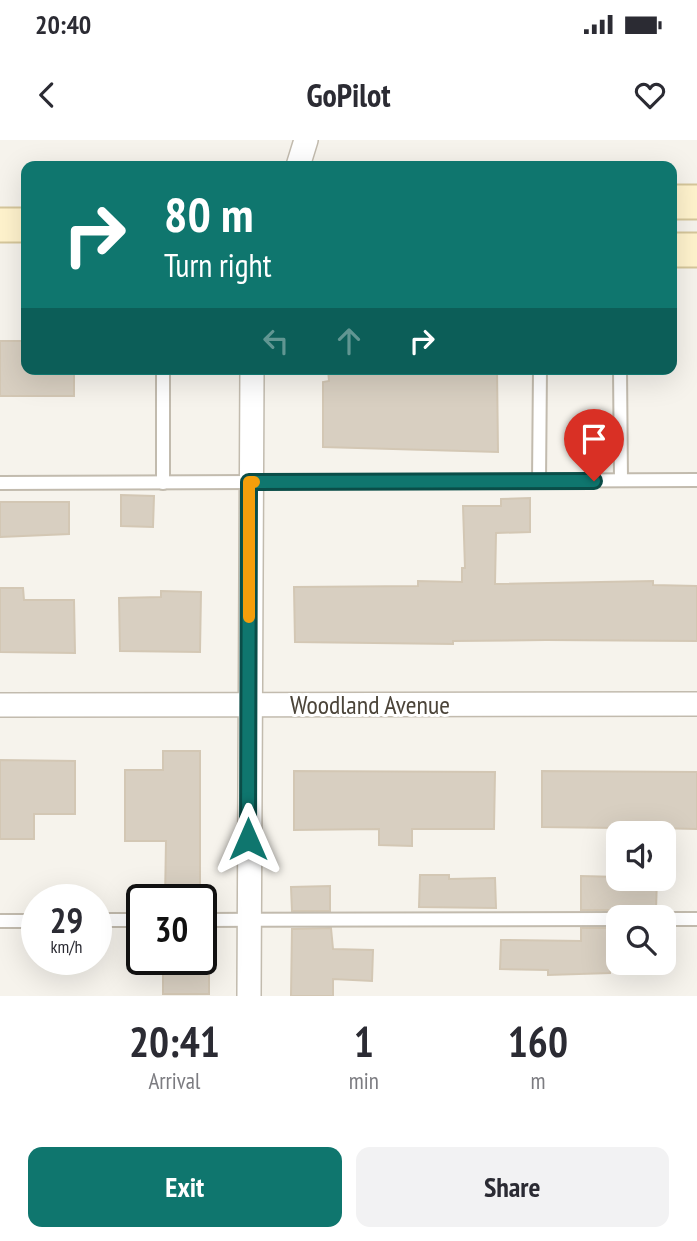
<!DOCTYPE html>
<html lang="en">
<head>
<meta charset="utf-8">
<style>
	:root { --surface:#fff; --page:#f2f2f3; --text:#2b2b33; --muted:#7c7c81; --accent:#0f766e }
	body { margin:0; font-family:"PT Sans Narrow",sans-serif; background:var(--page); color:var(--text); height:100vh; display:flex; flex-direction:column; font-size:26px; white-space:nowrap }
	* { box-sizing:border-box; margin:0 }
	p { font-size:23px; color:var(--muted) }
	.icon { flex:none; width:38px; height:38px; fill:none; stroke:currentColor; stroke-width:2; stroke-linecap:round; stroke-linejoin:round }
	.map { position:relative; height:856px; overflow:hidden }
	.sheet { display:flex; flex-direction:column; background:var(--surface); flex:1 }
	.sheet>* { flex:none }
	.guide { position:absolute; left:21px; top:21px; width:656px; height:214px; border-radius:14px; box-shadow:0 7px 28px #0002; background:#0f766e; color:#fff; overflow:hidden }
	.tools { position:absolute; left:606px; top:681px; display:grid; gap:14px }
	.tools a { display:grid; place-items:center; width:70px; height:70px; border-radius:14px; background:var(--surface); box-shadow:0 7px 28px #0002; font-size:35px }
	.speed { position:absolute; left:21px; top:744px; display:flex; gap:14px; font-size:35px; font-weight:700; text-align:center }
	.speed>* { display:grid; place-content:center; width:91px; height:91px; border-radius:50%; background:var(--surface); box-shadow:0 7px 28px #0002; line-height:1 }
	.speed small { font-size:18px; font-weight:400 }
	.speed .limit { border:4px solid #111; border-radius:10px; background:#fff; color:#111 }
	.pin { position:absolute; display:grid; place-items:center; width:60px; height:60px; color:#fff; margin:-72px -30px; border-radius:50% 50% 50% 0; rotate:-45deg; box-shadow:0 0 7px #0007 }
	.pin .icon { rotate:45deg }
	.me { position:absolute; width:77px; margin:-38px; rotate:0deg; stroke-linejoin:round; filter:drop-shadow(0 0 5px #0008) }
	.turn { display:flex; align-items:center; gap:24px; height:147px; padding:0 28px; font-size:32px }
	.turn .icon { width:91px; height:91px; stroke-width:2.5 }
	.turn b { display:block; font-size:49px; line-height:60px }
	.lanes { display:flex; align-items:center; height:66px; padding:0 28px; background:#0003; justify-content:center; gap:35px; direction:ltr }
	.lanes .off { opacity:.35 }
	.eta { display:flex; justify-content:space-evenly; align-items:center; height:119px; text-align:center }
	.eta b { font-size:42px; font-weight:600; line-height:49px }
	.primary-button { display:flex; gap:14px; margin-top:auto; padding:14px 28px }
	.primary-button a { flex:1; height:80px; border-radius:14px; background:var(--accent); color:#fff; font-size:28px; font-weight:600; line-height:80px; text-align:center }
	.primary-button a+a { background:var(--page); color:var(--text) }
	.status { display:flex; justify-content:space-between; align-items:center; height:49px; padding:0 35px; background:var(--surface); direction:ltr }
	.status svg { height:19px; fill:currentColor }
	header { display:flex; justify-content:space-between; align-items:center; height:91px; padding:0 28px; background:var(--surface); font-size:32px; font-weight:600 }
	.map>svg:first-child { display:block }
	.building { fill:#d8cfc1; stroke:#d3c7b4; stroke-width:2 }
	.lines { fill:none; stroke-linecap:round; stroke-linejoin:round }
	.service-casing { stroke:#c2bbae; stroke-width:16 }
	.minor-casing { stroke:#c2bbae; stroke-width:26 }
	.secondary-casing { stroke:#d6c79b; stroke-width:37 }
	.service { stroke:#fff; stroke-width:12 }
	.minor { stroke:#fff; stroke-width:23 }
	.secondary { stroke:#fff3cd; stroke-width:33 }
	.route-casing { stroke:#0a4d48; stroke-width:18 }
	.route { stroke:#0f766e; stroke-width:12 }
	.slow { stroke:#f59e0b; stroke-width:12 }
	.labels { text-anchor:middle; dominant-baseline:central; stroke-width:6; stroke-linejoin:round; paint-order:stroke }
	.street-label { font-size:26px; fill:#4b4439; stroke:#fff }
</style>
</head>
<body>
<div class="status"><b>20:40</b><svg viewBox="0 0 49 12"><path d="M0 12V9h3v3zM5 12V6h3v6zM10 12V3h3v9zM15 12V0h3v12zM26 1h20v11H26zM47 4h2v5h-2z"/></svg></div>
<header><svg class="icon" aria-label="back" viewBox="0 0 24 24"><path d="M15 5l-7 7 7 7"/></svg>GoPilot<svg class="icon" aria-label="heart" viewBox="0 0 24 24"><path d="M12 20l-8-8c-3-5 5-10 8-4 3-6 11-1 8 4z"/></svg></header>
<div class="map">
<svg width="697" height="856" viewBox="0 0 697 856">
	<rect width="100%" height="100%" fill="#f6f3ec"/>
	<!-- building -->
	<g class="building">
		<polygon points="0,201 26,201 26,229 74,229 74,256 0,256"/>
		<polygon points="328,229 497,229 498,312 323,307 323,242 329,241"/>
		<polygon points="121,355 154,356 153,387 121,386"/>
		<polygon points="530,358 530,392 496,393 495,444 653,441 653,445 697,446 697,501 546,500 453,501 453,504 295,502 294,447 418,446 418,441 462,442 462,428 465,428 463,366 501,366 501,359"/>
		<polygon points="0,362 69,362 69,394 0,397"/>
		<polygon points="0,448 23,448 24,460 74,460 75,513 0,512"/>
		<polygon points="161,451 201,452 200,512 120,511 119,458 161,457"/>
		<polygon points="163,611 200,611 200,760 165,760 166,701 125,701 125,630 163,630"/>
		<polygon points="0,620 75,621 75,674 34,674 34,699 0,699"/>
		<polygon points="294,631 495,632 494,689 412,689 412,706 379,705 379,689 294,690"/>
		<polygon points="542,631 697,632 697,689 654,688 651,693 618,692 619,688 542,687"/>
		<polygon points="420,735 449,735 449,739 495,738 496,768 419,767"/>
		<polygon points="581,736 657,738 656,770 581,770"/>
		<polygon points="330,746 330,771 292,771 291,747"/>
		<polygon points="331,788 333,809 373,810 372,841 333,839 333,856 291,856 292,789"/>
		<polygon points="581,788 609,788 610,833 548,835 548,830 500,829 501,800 581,801"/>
		<rect x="163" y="819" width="46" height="35"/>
	</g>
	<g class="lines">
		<!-- service casing -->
		<g class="service-casing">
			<g id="service">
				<polyline points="163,229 163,343"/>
				<polyline points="620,229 621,340"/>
				<polyline points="539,341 540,229"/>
				<polyline points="0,343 697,340"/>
				<polyline points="663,779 697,779"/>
				<polyline points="96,780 142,780"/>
				<polyline points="201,780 618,779"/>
				<polyline points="0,781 37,781"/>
			</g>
		</g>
		<!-- minor casing -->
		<g class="minor-casing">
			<g id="minor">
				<polyline points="298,26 306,0"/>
				<polyline points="0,565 697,564"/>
				<polyline points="249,856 252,229"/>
			</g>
		</g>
		<!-- secondary casing -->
		<g class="secondary-casing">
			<g id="secondary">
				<polyline points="672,62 697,62"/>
				<polyline points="0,85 26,85"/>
				<polyline points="672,110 697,110"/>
			</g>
		</g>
		<!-- service -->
		<use href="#service" class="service"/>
		<!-- minor -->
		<use href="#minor" class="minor"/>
		<!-- secondary -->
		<use href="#secondary" class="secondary"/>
	</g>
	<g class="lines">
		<!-- route casing -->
		<g class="route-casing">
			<polyline id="route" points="248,699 249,342 594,341"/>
		</g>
		<!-- route -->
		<use href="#route" class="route"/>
		<!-- slow -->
		<polyline class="slow" points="249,477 249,342 254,342"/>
	</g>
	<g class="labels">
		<!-- street labels -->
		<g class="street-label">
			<text x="370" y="564">Woodland Avenue</text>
		</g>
	</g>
</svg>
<div class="tools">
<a><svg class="icon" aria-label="sound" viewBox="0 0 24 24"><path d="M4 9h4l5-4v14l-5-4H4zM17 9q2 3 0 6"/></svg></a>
<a><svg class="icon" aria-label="search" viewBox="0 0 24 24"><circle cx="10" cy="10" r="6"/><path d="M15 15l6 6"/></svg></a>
</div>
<div class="speed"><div>29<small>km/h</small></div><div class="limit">30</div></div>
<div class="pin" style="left:594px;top:341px;background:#d93025"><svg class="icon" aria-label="arrive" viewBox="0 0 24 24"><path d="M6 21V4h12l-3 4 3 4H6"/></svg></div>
<svg class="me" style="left:248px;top:699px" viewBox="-20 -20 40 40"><path d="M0-17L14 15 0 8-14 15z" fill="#0f766e" stroke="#fff" stroke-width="4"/></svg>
<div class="guide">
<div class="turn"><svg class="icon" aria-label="right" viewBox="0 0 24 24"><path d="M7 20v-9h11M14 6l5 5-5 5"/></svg><div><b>80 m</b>Turn right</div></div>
<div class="lanes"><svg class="icon off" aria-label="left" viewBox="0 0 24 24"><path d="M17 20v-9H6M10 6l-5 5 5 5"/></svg><svg class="icon off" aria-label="ahead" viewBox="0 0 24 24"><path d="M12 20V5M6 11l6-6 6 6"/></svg><svg class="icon" aria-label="right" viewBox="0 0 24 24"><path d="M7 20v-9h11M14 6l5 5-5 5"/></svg></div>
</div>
</div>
<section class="sheet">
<div class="eta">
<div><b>20:41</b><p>Arrival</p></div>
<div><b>1</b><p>min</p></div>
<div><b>160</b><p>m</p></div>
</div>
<div class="primary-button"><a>Exit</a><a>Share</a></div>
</section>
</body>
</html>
